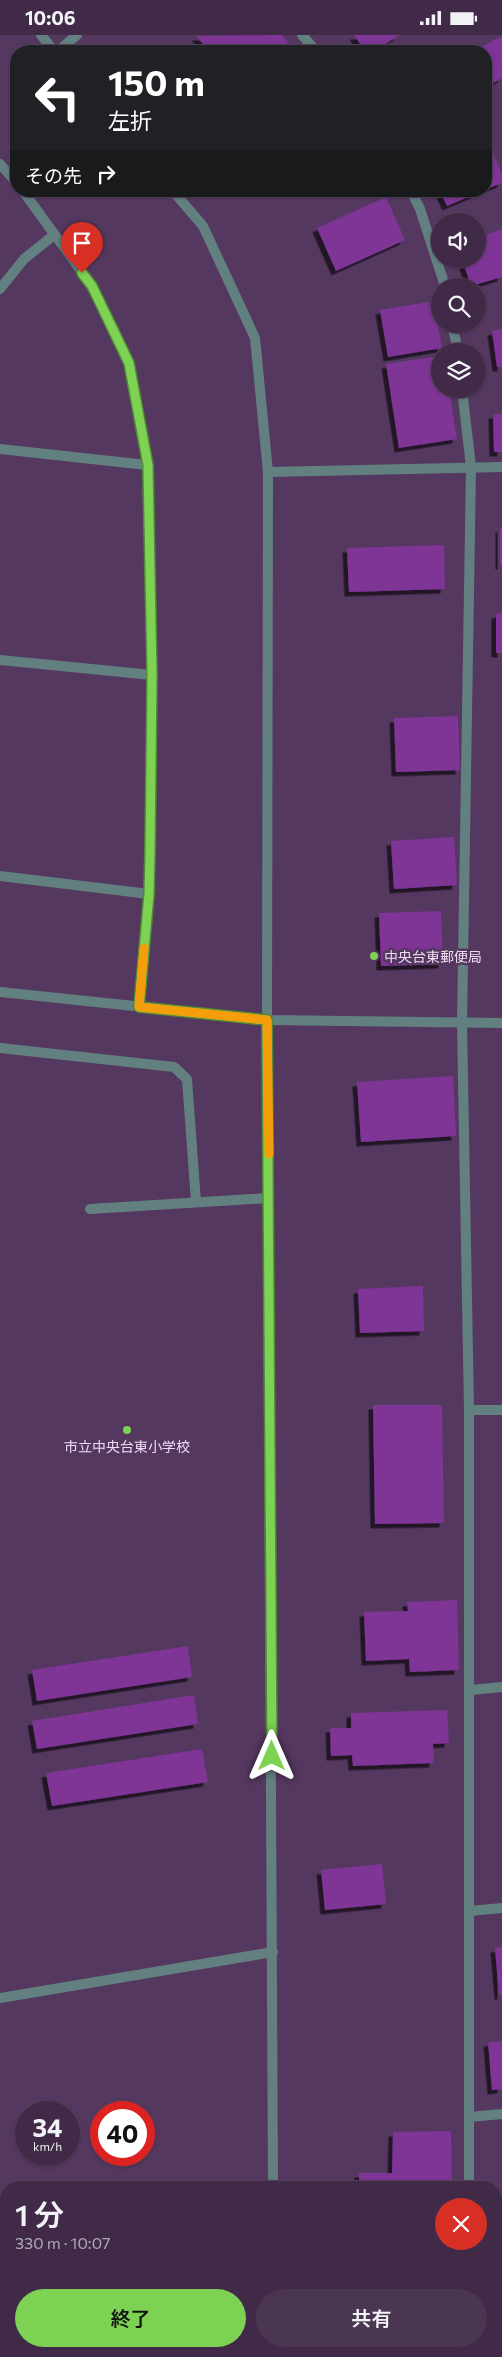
<!DOCTYPE html>
<html lang="ja">
<head>
<meta charset="utf-8">
<style>
	:root { --surface:#402a48; --page:#4b3652; --text:#f1f3f6; --muted:#aea7b4; --line:#594660; --accent:#7dd153 }
	body { margin:0; font-family:Commissioner,"Noto Sans JP",sans-serif; background:var(--page); color:var(--text); height:100vh; display:flex; flex-direction:column; font-size:19px; white-space:nowrap }
	* { box-sizing:border-box; margin:0 }
	p { font-size:16px; color:var(--muted) }
	.icon { flex:none; width:28px; height:28px; fill:none; stroke:currentColor; stroke-width:2; stroke-linecap:round; stroke-linejoin:round }
	.map { position:relative; flex:1; overflow:hidden }
	.side { position:absolute; left:0px; top:2146px; width:502px; height:176px; display:flex; flex-direction:column; background:var(--surface); border-radius:20px 20px 0 0; box-shadow:0 1px 4px #0004,0 0 0 1px var(--line) }
	.side>* { flex:none }
	.hud { position:absolute; left:10px; top:10px; width:482px; height:152px; border-radius:20px; box-shadow:0 1px 4px #0004,0 0 0 1px var(--line); background:#202124; color:#fff; overflow:hidden }
	.tools { position:absolute; left:431px; top:178px; display:grid; gap:10px }
	.tools a { display:grid; place-items:center; width:55px; height:55px; border-radius:50%; background:var(--surface); box-shadow:0 1px 4px #0004,0 0 0 1px var(--line); font-size:25px }
	.speed { position:absolute; left:15px; top:2066px; display:flex; gap:10px; font-size:25px; font-weight:700; text-align:center }
	.speed>* { display:grid; place-content:center; width:65px; height:65px; border-radius:50%; background:var(--surface); box-shadow:0 1px 4px #0004,0 0 0 1px var(--line); line-height:1 }
	.speed small { font-size:12px; font-weight:400 }
	.speed .limit { border:8px solid #d22; background:#fff; color:#111 }
	.pin { position:absolute; display:grid; place-items:center; width:42px; height:42px; color:#fff; margin:-51px -21px; border-radius:50% 50% 50% 0; rotate:-45deg; box-shadow:0 0 5px #0007 }
	.pin .icon { rotate:45deg }
	.me { position:absolute; width:55px; margin:-28px; rotate:0deg; stroke-linejoin:round; filter:drop-shadow(0 0 4px #0008) }
	.turn { display:flex; align-items:center; gap:18px; height:105px; padding:0 15px; font-size:22px }
	.turn .icon { width:65px; height:65px; stroke-width:2.5 }
	.turn b { display:block; font-size:35px; line-height:42px }
	.then { display:flex; align-items:center; height:48px; padding:0 15px; background:#0003; gap:10px; font-size:19px }
	.round { display:grid; place-items:center; flex:none; width:52px; height:52px; border-radius:26px; background:var(--page) }
	.headline { display:flex; align-items:center; justify-content:space-between; height:85px; padding:0 15px }
	h1 { font-size:30px; font-weight:600; line-height:38px }
	.cta { display:flex; gap:10px; margin-top:auto; padding:10px 15px }
	.cta a { flex:1; height:58px; border-radius:30px; background:var(--accent); color:#111; font-size:20px; font-weight:600; line-height:58px; text-align:center }
	.cta a+a { background:var(--page); color:var(--text) }
	.status { display:flex; justify-content:space-between; align-items:center; height:35px; padding:0 25px; background:var(--surface); direction:ltr }
	.status svg { height:14px; fill:currentColor }
	.map>svg:first-child { display:block }
	.building { fill:#7e3596; filter:url(#shadow) }
	.lines { fill:none; stroke-linecap:round; stroke-linejoin:round }
	.service { stroke:#638081; stroke-width:10 }
	.minor { stroke:#638081; stroke-width:10 }
	.tertiary { stroke:#638081; stroke-width:10 }
	.route-casing { stroke:#518836; stroke-width:12 }
	.route { stroke:#7dd153; stroke-width:9 }
	.slow { stroke:#f59e0b; stroke-width:9 }
	.poi-dot { fill:#7dd153; stroke:#553860; stroke-width:2 }
	.labels { text-anchor:middle; dominant-baseline:central; stroke-width:5; stroke-linejoin:round; paint-order:stroke }
	.poi-label { font-size:14px; fill:#eddbf3; stroke:#553860; text-anchor:start }
</style>
</head>
<body>
<div class="status"><b>10:06</b><svg viewBox="0 0 49 12"><path d="M0 12V9h3v3zM5 12V6h3v6zM10 12V3h3v9zM15 12V0h3v12zM26 1h20v11H26zM47 4h2v5h-2z"/></svg></div>
<div class="map">
<svg width="502" height="2322" viewBox="0 0 502 2322">
	<defs>
		<filter id="shadow"><feDropShadow dx="-4.5" dy="4.5" stdDeviation="0" flood-color="#0009"/></filter>
	</defs>
	<rect width="100%" height="100%" fill="#553860"/>
	<!-- building -->
	<g class="building">
		<polygon points="282,0 295,16 209,16 196,1"/>
		<polygon points="354,0 399,0 375,16 365,16"/>
		<polygon points="502,1 502,43 486,52 486,16 474,16"/>
		<polygon points="490,111 502,140 502,148 486,154 486,113"/>
		<polygon points="440,156 482,156 447,171"/>
		<polygon points="386,162 405,205 336,236 317,193"/>
		<polygon points="502,194 502,242 471,251 462,224 478,224 478,203"/>
		<polygon points="434,266 442,313 388,322 380,275"/>
		<polygon points="502,294 502,332 497,332 492,296"/>
		<polygon points="440,321 440,354 449,354 457,404 399,413 386,329"/>
		<polygon points="493,379 502,379 502,417 494,417"/>
		<rect x="500" y="493" width="2" height="37"/>
		<polygon points="444,510 445,554 349,557 347,513"/>
		<polygon points="502,578 502,618 496,618 496,579"/>
		<polygon points="458,681 460,735 396,737 394,683"/>
		<polygon points="454,802 457,850 394,854 391,806"/>
		<polygon points="441,876 443,929 381,931 379,878"/>
		<polygon points="453,1041 456,1101 361,1107 357,1047"/>
		<polygon points="423,1251 424,1296 360,1298 358,1254"/>
		<polygon points="373,1370 442,1370 444,1488 375,1489"/>
		<polygon points="457,1565 459,1635 410,1637 409,1624 366,1626 364,1577 408,1576 407,1567"/>
		<polygon points="188,1611 192,1642 37,1666 32,1635"/>
		<polygon points="194,1660 198,1689 37,1714 32,1686"/>
		<polygon points="447,1675 449,1708 433,1709 434,1728 353,1731 352,1720 331,1721 330,1693 351,1693 351,1678"/>
		<polygon points="202,1714 208,1747 52,1771 46,1738"/>
		<polygon points="382,1829 386,1869 325,1875 321,1835"/>
		<polygon points="502,1912 502,1960 499,1960 495,1913"/>
		<polygon points="502,2006 502,2054 492,2055 488,2007"/>
		<polygon points="451,2096 452,2152 359,2152 359,2138 392,2138 393,2097"/>
	</g>
	<g class="lines">
		<!-- service -->
		<g class="service">
			<polyline points="0,1013 174,1032 187,1044 196,1167"/>
			<polyline points="90,1174 269,1163"/>
			<polyline points="0,1963 273,1917"/>
		</g>
		<!-- minor -->
		<g class="minor">
			<polyline points="302,0 316,16"/>
			<polyline points="58,16 77,0"/>
			<polyline points="0,129 16,147"/>
			<polyline points="23,156 92,251 129,328 147,430 152,640 149,859 139,972"/>
			<polyline points="411,156 420,174 445,251"/>
			<polyline points="0,254 24,224 54,200"/>
			<polyline points="452,289 458,316"/>
			<polyline points="462,354 471,432 462,988 469,1375 469,2152"/>
			<polyline points="0,414 147,430"/>
			<polyline points="268,437 502,432"/>
			<polyline points="0,625 152,640"/>
			<polyline points="0,841 149,859"/>
			<polyline points="0,957 267,985 502,988"/>
			<polyline points="469,1375 502,1375"/>
			<polyline points="471,1655 502,1652"/>
			<polyline points="470,1876 502,1873"/>
			<polyline points="469,2082 502,2079"/>
			<polyline points="496,2281 502,2281"/>
			<polyline points="470,2316 470,2322"/>
		</g>
		<!-- tertiary -->
		<g class="tertiary">
			<polyline points="41,0 54,16"/>
			<polyline points="173,156 203,191 255,303 268,437 267,985 273,2152"/>
			<polyline points="272,2316 273,2322"/>
		</g>
	</g>
	<g class="lines">
		<!-- route casing -->
		<g class="route-casing">
			<polyline id="route" points="82,238 92,251 129,328 148,430 152,640 150,819 149,859 139,972 267,985 272,1721"/>
		</g>
		<!-- route -->
		<use href="#route" class="route"/>
		<!-- slow -->
		<polyline class="slow" points="144,913 139,972 267,985 269,1119"/>
	</g>
	<!-- markers -->
	<g class="poi-dot">
		<circle cx="374" cy="921" r="5"/>
		<circle cx="127" cy="1395" r="5"/>
	</g>
	<g class="labels">
		<!-- poi labels -->
		<g class="poi-label">
			<text x="384" y="921">中央台東郵便局</text>
			<text x="127" y="1411" text-anchor="middle">市立中央台東小学校</text>
		</g>
	</g>
</svg>
<div class="tools">
<a><svg class="icon" aria-label="sound" viewBox="0 0 24 24"><path d="M4 9h4l5-4v14l-5-4H4zM17 9q2 3 0 6"/></svg></a>
<a><svg class="icon" aria-label="search" viewBox="0 0 24 24"><circle cx="10" cy="10" r="6"/><path d="M15 15l6 6"/></svg></a>
<a><svg class="icon" aria-label="layers" viewBox="0 0 24 24"><path d="M12 4l9 5-9 5-9-5zM3 14l9 5 9-5"/></svg></a>
</div>
<div class="speed"><div>34<small>km/h</small></div><div class="limit">40</div></div>
<div class="pin" style="left:82px;top:238px;background:#d93025"><svg class="icon" aria-label="arrive" viewBox="0 0 24 24"><path d="M6 21V4h12l-3 4 3 4H6"/></svg></div>
<svg class="me" style="left:272px;top:1721px" viewBox="-20 -20 40 40"><path d="M0-17L14 15 0 8-14 15z" fill="#7dd153" stroke="#fff" stroke-width="4"/></svg>
<div class="hud">
<div class="turn"><svg class="icon" aria-label="left" viewBox="0 0 24 24"><path d="M17 20v-9H6M10 6l-5 5 5 5"/></svg><div><b>150 m</b>左折</div></div>
<div class="then">その先<svg class="icon" aria-label="right" viewBox="0 0 24 24"><path d="M7 20v-9h11M14 6l5 5-5 5"/></svg></div>
</div>
<section class="side">
<div class="headline"><div><h1>1 分</h1><p>330 m · 10:07</p></div><a class="round" style="background:#d93025;color:#fff"><svg class="icon" aria-label="close" viewBox="0 0 24 24"><path d="M6 6l12 12M18 6L6 18"/></svg></a></div>
<div class="cta"><a>終了</a><a>共有</a></div>
</section>
</div>
</body>
</html>
